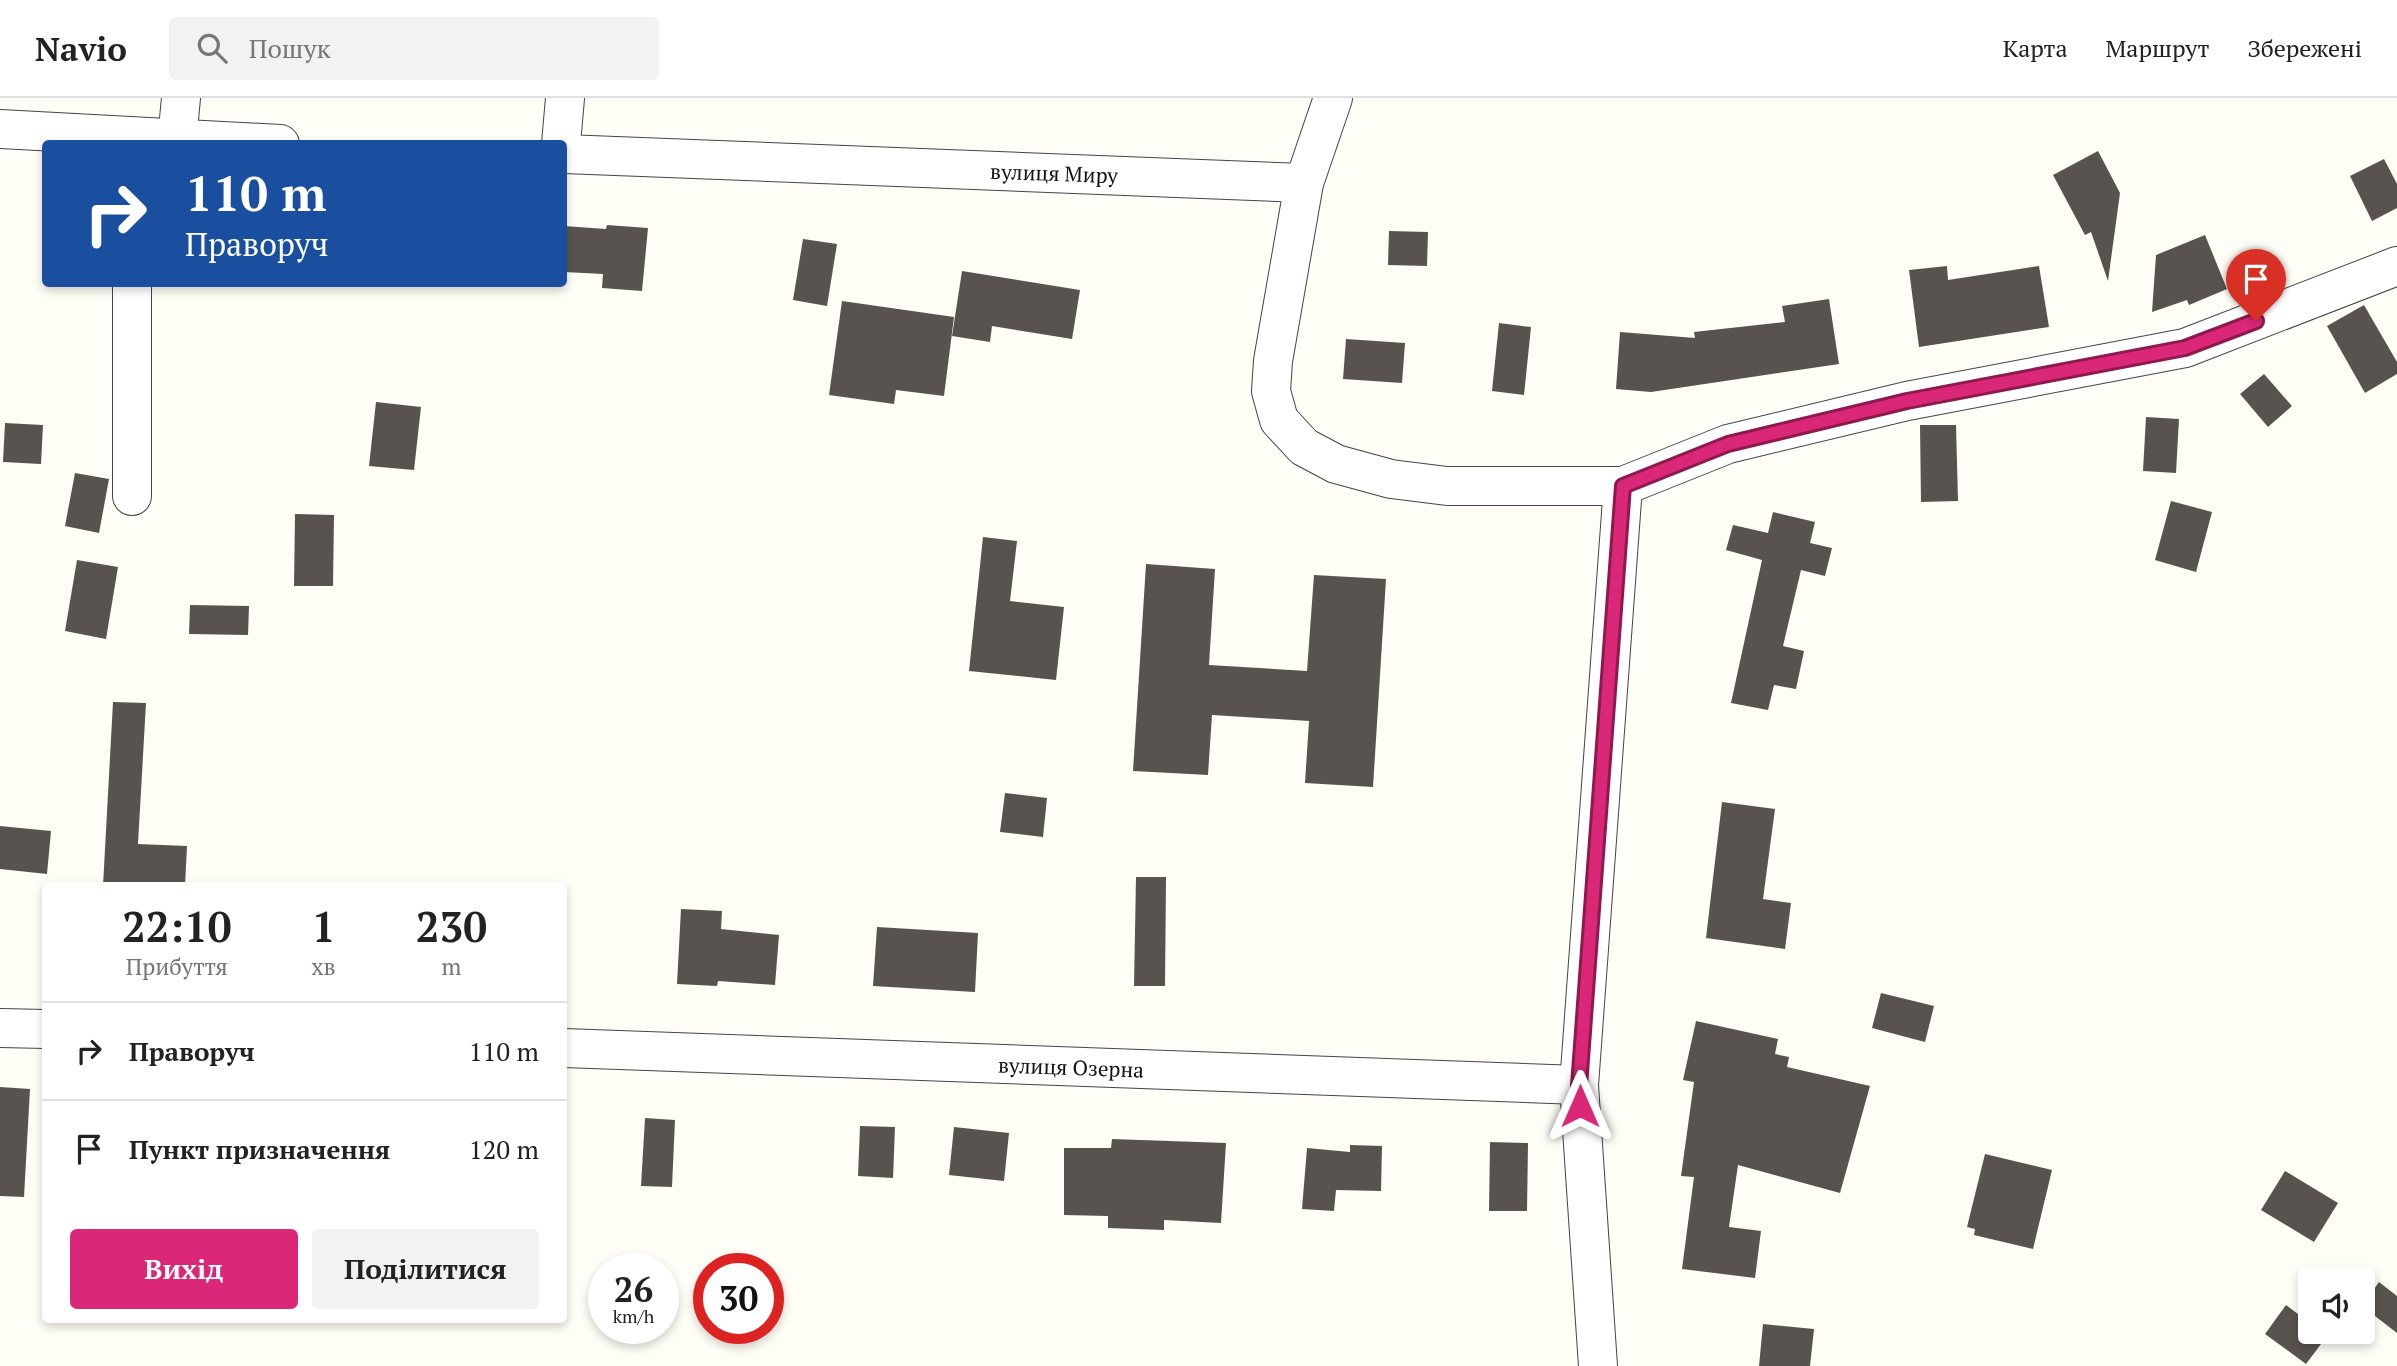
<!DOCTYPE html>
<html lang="uk">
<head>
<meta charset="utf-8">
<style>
	:root { --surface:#fff; --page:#f2f2f2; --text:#222; --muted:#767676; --line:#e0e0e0; --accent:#db2777 }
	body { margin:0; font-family:"PT Serif",serif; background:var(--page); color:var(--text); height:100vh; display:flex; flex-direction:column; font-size:26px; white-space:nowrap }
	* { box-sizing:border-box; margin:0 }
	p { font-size:23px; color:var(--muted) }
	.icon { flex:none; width:38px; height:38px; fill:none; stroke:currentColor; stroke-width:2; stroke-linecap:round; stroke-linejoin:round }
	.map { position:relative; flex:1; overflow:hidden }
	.details { position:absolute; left:42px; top:784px; width:525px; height:441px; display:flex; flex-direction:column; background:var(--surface); border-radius:7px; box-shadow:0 4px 10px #0003 }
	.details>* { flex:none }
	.guide { position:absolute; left:42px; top:42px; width:525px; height:147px; border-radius:7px; box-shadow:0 4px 10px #0003; background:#1a4fa0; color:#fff; overflow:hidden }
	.buttons { position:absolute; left:2298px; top:1169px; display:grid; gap:14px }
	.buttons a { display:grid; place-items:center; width:77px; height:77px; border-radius:7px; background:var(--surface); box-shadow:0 4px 10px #0003; font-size:35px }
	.speed { position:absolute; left:588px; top:1155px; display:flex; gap:14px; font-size:35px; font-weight:700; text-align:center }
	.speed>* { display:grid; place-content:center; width:91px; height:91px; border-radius:50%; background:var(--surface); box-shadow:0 4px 10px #0003; line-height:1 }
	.speed small { font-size:18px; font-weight:400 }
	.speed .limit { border:10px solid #d22; background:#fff; color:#111 }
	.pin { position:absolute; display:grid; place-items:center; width:60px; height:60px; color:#fff; margin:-72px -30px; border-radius:50% 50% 50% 0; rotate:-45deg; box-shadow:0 0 7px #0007 }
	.pin .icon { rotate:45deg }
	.me { position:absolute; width:77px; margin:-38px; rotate:0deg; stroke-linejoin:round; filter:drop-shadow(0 0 5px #0008) }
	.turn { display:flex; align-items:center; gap:24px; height:147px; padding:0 28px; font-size:32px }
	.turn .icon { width:91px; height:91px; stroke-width:2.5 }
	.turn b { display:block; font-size:49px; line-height:60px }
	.eta { display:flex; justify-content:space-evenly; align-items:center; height:119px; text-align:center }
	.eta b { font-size:42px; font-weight:700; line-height:49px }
	.primary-button { display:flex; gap:14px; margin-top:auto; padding:14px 28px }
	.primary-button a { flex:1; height:80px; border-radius:7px; background:var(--accent); color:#fff; font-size:28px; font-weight:700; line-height:80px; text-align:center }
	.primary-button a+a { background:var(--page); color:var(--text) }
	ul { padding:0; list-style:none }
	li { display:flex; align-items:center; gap:21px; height:98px; padding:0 28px; border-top:2px solid var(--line) }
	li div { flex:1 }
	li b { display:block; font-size:26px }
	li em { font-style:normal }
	header { display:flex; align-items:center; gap:42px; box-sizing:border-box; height:98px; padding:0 35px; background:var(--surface); border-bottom:2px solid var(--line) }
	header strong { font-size:33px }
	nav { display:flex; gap:38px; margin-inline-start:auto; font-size:24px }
	.search { width:490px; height:63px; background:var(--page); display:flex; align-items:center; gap:18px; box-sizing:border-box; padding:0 24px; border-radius:7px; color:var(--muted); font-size:26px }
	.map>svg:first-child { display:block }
	.building { fill:#58534e }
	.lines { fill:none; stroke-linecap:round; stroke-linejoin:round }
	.minor-casing { stroke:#444; stroke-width:40 }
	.minor { stroke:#fff; stroke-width:38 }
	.route-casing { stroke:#8e194d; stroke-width:18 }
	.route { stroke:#db2777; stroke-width:12 }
	.labels { text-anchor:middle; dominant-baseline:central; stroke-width:7; stroke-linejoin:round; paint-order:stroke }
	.street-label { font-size:21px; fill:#111; stroke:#fff }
</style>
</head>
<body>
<header>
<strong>Navio</strong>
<div class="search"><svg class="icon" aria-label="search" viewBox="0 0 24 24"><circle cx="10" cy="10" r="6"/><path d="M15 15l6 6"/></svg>Пошук</div>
<nav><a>Карта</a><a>Маршрут</a><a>Збережені</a></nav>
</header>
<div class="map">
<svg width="2397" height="1268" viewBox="0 0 2397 1268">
	<rect width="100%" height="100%" fill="#fefdf6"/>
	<!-- building -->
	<g class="building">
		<polygon points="2098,53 2120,95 2108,183 2091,134 2085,137 2053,77"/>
		<polygon points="2384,61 2397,86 2397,110 2372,123 2350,78"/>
		<polygon points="607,127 648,130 642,193 602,190 603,176 564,174 564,128 606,131"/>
		<polygon points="1389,133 1428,134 1427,168 1388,167"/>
		<polygon points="2205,137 2227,191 2189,207 2187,202 2152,214 2156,157"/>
		<polygon points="803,141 837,146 827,208 793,202"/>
		<polygon points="1947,168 1948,182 2039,168 2049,229 1919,249 1909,172"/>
		<polygon points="962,173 1080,192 1072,241 992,228 990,244 952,238"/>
		<polygon points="1829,201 1839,266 1651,294 1616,291 1620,234 1695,240 1694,234 1785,224 1782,208"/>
		<polygon points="842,203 954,219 944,298 896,292 894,306 829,297"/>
		<polygon points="2364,207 2397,264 2397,276 2365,295 2327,228"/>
		<polygon points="1499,225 1531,229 1524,297 1492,293"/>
		<polygon points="1346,241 1405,245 1402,285 1343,281"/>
		<polygon points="2264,276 2292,308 2268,329 2240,296"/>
		<polygon points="376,304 421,309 414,372 369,368"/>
		<polygon points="2146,319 2179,321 2176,375 2143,373"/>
		<polygon points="5,325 43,327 41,366 3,364"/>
		<polygon points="1920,327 1956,327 1958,403 1921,404"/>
		<polygon points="75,375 109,381 99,435 65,428"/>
		<polygon points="2171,403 2212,414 2196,474 2155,462"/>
		<polygon points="1773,414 1815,424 1810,445 1832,450 1825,478 1801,472 1783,548 1804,553 1796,591 1774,587 1768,612 1731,605 1762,462 1726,452 1733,427 1768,435"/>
		<polygon points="295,416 334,417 333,488 294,488"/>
		<polygon points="983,439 1017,443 1010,503 1064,509 1056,582 969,573"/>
		<polygon points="77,462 118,469 106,541 65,533"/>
		<polygon points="1146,466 1215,471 1209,567 1307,573 1314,477 1386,481 1373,689 1305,685 1309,623 1212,617 1208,677 1133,673"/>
		<polygon points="190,507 249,508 248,537 189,536"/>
		<polygon points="113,604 146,605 138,746 187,748 185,788 103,788"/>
		<polygon points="1005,695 1047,700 1043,739 1000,734"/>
		<polygon points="1722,704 1775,711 1763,801 1791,805 1785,851 1706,840"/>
		<polygon points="0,728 51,733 47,776 0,771"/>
		<polygon points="1136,779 1166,779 1165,888 1134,888"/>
		<polygon points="681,811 722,813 721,831 779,837 775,887 718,883 717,888 677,886"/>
		<polygon points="877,829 978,835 975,894 873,888"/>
		<polygon points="1881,895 1934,908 1925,944 1872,930"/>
		<polygon points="1696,923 1778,941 1775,956 1789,959 1787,969 1870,988 1840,1095 1738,1067 1729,1129 1761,1133 1755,1180 1682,1171 1694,1079 1681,1078 1694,984 1683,982"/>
		<polygon points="0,989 30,991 24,1099 0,1098"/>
		<polygon points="645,1020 675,1022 672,1089 641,1088"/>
		<polygon points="860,1028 895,1029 893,1080 858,1078"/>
		<polygon points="954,1029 1009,1035 1004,1083 949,1077"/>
		<polygon points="1112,1041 1226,1045 1221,1125 1164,1122 1164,1132 1108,1130 1108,1118 1064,1117 1064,1050 1111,1050"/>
		<polygon points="1490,1044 1528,1045 1527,1113 1489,1113"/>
		<polygon points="1350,1047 1382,1048 1381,1093 1336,1092 1334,1113 1302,1111 1307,1050 1350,1054"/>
		<polygon points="1985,1056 2052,1072 2033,1151 1974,1137 1975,1131 1967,1129"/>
		<polygon points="2285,1073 2338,1105 2314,1144 2261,1112"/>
		<polygon points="2379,1184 2397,1198 2397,1235 2362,1208"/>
		<polygon points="2286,1207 2310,1225 2310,1234 2322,1234 2327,1238 2306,1266 2265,1236"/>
		<polygon points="1763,1226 1814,1231 1810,1268 1759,1268"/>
	</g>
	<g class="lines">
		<!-- minor casing -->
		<g class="minor-casing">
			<g id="minor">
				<polyline points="0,31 280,46"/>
				<polyline points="177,42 181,0"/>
				<polyline points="561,46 565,0"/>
				<polyline points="564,56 1304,85 1273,263 1271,293 1279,322 1304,349 1336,366 1391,381 1447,388 1623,388 1728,346 1907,303 2185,250 2397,168"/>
				<polyline points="1304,85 1333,0"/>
				<polyline points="132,398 132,186"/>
				<polyline points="0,930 46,931"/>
				<polyline points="564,950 1579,987"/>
				<polyline points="1598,1268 1579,987 1623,388"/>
			</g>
		</g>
		<!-- minor -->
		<use href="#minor" class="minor"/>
	</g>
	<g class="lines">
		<!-- route casing -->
		<g class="route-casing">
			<polyline id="route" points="1580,1008 1579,988 1623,388 1728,346 1907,303 2185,250 2256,223"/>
		</g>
		<!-- route -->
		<use href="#route" class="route"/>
	</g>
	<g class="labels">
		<!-- street labels -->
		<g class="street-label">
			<text transform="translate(1054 75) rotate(2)">вулиця Миру</text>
			<text transform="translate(1071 969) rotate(2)">вулиця Озерна</text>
		</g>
	</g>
</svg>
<div class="buttons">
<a><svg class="icon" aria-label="sound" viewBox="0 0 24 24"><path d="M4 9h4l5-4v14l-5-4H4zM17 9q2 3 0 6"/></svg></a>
</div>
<div class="speed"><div>26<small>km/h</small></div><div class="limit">30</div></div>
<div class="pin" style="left:2256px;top:223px;background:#d93025"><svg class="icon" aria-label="arrive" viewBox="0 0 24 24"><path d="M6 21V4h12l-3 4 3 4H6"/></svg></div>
<svg class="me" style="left:1580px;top:1008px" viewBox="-20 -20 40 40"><path d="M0-17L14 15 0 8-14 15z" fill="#db2777" stroke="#fff" stroke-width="4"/></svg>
<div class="guide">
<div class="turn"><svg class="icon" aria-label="right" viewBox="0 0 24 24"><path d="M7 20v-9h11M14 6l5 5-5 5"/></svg><div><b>110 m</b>Праворуч</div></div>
</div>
<section class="details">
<div class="eta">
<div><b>22:10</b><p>Прибуття</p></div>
<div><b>1</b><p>хв</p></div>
<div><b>230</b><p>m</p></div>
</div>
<ul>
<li><svg class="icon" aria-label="right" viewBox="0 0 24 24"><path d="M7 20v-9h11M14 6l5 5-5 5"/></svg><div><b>Праворуч</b></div><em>110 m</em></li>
<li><svg class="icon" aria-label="arrive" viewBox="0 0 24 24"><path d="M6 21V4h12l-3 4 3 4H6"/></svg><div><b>Пункт призначення</b></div><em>120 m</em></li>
</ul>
<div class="primary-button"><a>Вихід</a><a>Поділитися</a></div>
</section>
</div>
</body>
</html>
